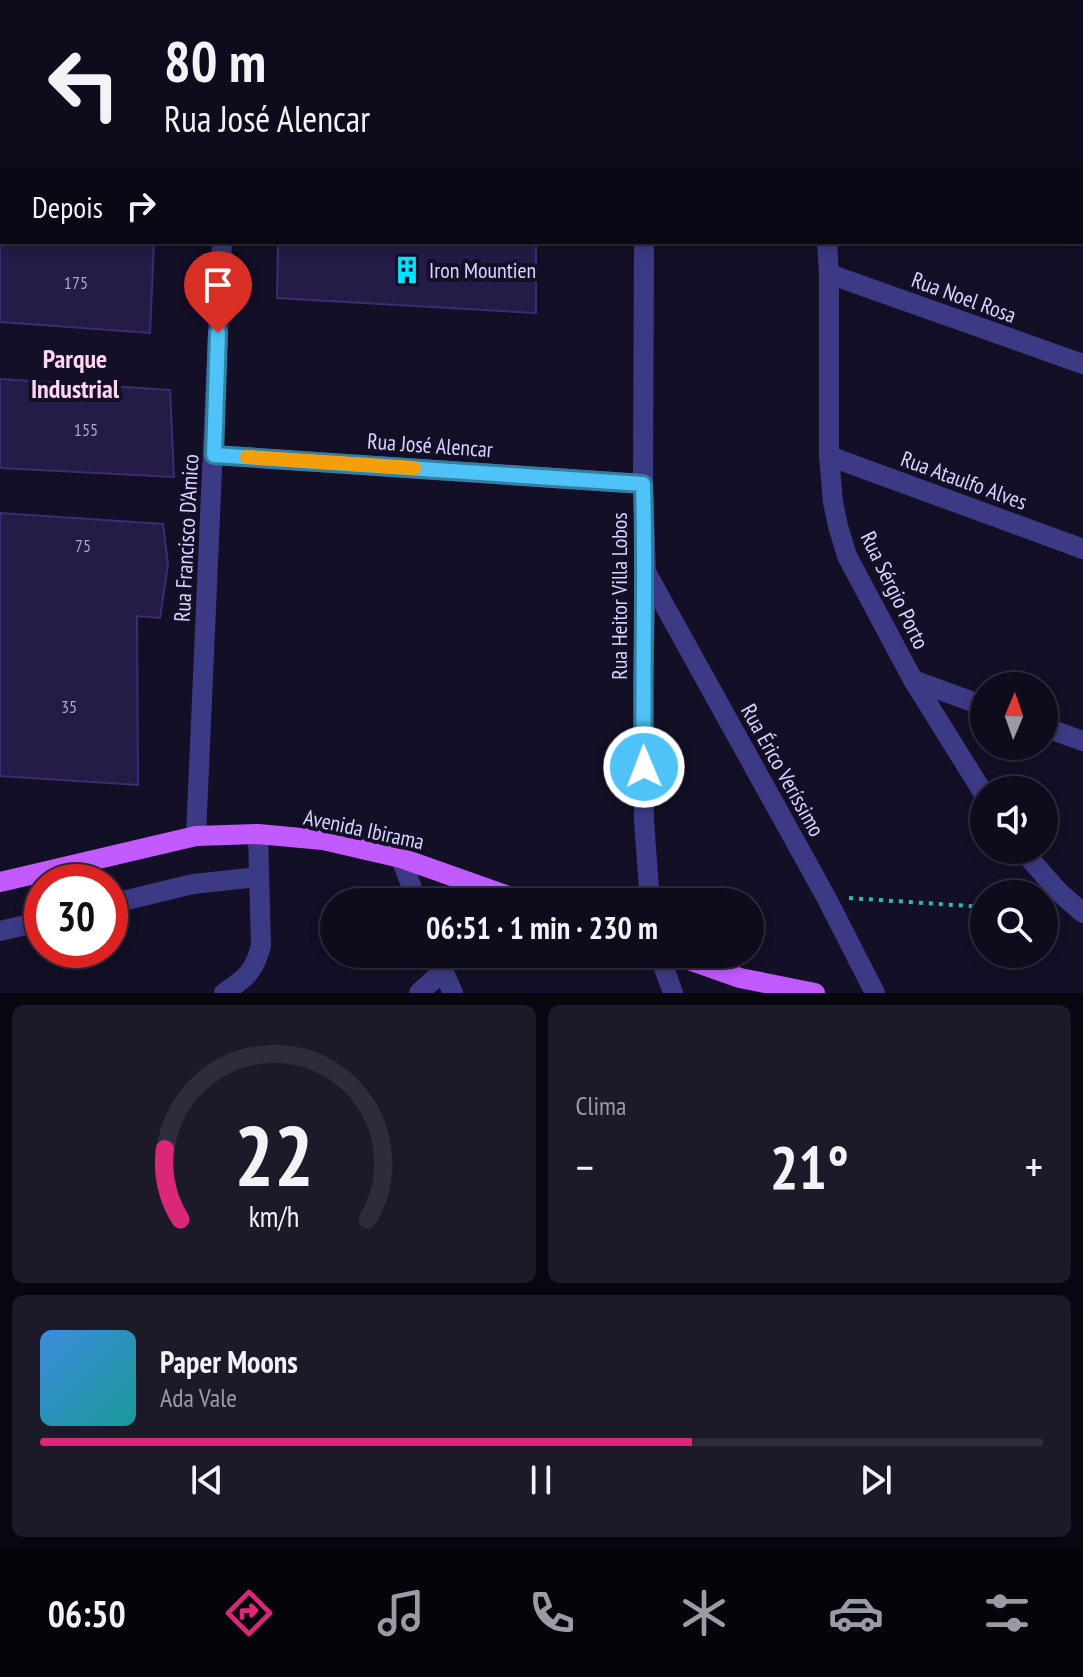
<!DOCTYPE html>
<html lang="pt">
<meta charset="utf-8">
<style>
:root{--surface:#0e0b1c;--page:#1c1929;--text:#f1f3f6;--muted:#9b9ba3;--line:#2e2b3b;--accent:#db2777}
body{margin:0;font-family:"PT Sans Narrow",sans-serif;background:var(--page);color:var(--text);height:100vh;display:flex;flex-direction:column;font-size:30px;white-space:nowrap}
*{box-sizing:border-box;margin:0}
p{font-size:26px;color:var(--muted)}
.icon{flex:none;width:44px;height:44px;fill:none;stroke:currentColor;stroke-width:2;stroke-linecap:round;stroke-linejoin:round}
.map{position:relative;height:993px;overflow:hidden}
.panel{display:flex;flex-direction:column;gap:12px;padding:12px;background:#08060f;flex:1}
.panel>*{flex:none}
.banner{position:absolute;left:0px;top:0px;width:1084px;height:244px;box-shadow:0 4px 12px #0003,0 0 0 2px var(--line);background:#0e0b1c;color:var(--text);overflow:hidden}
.needle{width:52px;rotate:2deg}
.controls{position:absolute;left:970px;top:672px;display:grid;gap:16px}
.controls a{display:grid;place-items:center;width:88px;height:88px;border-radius:50%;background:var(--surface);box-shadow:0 4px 12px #0003,0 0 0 2px var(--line);font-size:40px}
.speed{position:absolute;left:24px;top:864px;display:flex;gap:16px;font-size:40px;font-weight:700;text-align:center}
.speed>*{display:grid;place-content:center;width:104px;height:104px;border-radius:50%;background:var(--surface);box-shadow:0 4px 12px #0003,0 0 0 2px var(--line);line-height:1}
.speed .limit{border:12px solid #d22;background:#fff;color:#111}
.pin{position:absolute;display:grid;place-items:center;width:68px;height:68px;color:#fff;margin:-82px -34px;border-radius:50% 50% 50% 0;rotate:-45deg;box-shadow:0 0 8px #0007}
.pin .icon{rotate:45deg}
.me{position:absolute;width:88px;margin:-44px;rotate:359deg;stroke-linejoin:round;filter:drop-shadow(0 0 6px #0008)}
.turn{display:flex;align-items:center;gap:28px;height:168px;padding:0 32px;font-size:36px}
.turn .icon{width:104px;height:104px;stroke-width:2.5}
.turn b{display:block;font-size:56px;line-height:68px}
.then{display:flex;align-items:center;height:76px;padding:0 32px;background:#0003;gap:16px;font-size:30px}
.big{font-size:60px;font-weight:700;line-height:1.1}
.panel .tile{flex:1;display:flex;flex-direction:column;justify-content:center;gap:12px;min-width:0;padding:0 28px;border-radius:12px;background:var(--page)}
.panel .dial{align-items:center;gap:0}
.dial svg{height:208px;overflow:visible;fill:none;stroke:var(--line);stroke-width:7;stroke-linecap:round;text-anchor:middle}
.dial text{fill:var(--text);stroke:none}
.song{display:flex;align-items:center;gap:24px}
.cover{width:96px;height:96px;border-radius:12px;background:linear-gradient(135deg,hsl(210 70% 55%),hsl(180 70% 35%))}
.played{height:8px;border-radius:4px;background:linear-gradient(90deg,var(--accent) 65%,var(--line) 65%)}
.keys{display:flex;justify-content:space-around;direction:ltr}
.heat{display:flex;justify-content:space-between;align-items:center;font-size:44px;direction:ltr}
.panel .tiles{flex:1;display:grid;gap:12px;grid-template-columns:1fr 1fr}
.tile:last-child{grid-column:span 2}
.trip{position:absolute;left:320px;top:888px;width:444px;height:80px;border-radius:40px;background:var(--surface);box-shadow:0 4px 12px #0003,0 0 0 2px var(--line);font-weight:700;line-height:80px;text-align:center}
.menu{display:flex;height:128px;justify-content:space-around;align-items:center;background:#06040b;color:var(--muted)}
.menu .icon{width:56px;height:56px}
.menu .selected{color:var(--accent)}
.menu b{font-size:36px;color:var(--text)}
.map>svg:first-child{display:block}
.building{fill:#241b47;stroke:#3b2d73;stroke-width:2}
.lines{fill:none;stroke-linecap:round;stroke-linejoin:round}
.path{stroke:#2fb8b0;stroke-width:4;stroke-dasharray:4 6;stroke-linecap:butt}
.minor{stroke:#3d3a85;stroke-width:20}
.major{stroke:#c25bff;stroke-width:20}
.route-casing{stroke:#337fa1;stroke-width:20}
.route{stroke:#4fc3f7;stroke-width:14}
.slow{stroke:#f59e0b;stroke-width:14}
.labels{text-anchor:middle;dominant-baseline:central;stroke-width:8;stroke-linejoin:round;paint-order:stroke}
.number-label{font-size:18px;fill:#aca6d1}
.poi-label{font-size:22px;fill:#d9d4ff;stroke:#130f26;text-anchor:start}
.street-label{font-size:22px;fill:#d9d4ff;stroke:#130f26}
.quarter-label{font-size:26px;font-weight:bold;fill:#ffd6f0;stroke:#130f26}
</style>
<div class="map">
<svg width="1083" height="993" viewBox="0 0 1083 993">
<rect width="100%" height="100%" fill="#130f26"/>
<g class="building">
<path d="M0 242H154L150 333 0 322Z"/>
<path d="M278 242H536V313L277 298Z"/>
<path d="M0 379 170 390 174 477 0 468Z"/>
<path d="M0 513 163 524 168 565 160 618 137 616 138 785 0 776Z"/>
</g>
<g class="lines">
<path class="path" d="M849 898 984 907"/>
<g class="minor">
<path d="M235 2V0"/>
<path d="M259 2 263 0"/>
<path d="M1028 2 1031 0"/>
<path d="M1082 174 1083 175"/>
<path d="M644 242 643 484 646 571 643 687 644 821 650 902"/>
<path d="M827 242 829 274V456L833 502 838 526 847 556 913 680 984 794"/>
<path d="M829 274 1083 364"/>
<path d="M214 455 643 484"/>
<path d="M829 456 1083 549"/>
<path d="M646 572 826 897 875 993"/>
<path d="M913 680 984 706"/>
<path d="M1044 727 1083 741"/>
<path d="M196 836 222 242"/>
<path d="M1022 850 1059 892 1083 913"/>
<path d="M401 858 417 902"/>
<path d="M110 904 193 884 259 877"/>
<path d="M0 931 42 921"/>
<path d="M436 954 453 993"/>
<path d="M659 954 673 993"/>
<path d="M224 993C246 978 254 972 261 946L258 834"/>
<path d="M419 993 442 972"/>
</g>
<g class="major">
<path d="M0 882 196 836 258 834 323 840 401 858 525 902"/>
<path d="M672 954 740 978 815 993"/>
</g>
</g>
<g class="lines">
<defs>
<path id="route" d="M218 333 214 455 643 484C646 578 642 673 644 767"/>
</defs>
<use href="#route" class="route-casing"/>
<use href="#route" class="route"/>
<path class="slow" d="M247 457 414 468"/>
</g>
<defs>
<symbol id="building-bare" viewBox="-9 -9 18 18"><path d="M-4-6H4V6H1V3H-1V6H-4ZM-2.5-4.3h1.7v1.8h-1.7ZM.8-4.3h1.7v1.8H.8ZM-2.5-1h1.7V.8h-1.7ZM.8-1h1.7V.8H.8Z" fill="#00e5ff" stroke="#130f26" stroke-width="2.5" paint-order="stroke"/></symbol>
</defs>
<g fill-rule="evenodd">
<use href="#building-bare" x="387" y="250" width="40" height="40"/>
</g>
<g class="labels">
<g class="number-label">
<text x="76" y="282">175</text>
<text x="86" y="429">155</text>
<text x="83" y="545">75</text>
<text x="69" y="706">35</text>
</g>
<g class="poi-label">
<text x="429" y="270">Iron Mountien</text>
</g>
<g class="street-label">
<text transform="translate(964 297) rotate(20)">Rua Noel Rosa</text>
<text transform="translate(430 445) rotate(4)">Rua José Alencar</text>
<text transform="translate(964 480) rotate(20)">Rua Ataulfo Alves</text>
<text transform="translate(186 538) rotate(-87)">Rua Francisco D'Amico</text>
<text transform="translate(895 590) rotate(64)">Rua Sérgio Porto</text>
<text transform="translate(619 596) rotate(-90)">Rua Heitor Villa Lobos</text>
<text transform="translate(783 770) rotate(61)">Rua Érico Veríssimo</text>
<text transform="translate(364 829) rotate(12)">Avenida Ibirama</text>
</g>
<g class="quarter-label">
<text x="75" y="358">Parque<tspan x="75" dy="30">Industrial</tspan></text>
</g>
</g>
</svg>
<div class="controls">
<a><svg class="needle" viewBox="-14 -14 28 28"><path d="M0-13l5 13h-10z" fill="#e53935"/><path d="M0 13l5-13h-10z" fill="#9b9ba3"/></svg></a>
<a><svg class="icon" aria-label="sound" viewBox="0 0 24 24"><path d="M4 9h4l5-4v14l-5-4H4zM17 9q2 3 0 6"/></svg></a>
<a><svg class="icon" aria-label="search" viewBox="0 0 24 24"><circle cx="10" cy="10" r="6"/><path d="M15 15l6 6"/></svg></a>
</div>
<div class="speed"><div class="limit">30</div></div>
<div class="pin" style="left:218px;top:333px;background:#d93025"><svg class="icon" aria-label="arrive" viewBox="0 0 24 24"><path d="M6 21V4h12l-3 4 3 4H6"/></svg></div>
<svg class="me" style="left:644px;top:767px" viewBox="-20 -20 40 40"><circle r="17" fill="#4fc3f7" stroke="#fff" stroke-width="3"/><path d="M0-11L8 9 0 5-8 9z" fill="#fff"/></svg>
<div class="trip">06:51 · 1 min · 230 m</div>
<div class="banner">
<div class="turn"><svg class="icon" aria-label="left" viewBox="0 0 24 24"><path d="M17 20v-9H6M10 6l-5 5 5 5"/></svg><div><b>80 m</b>Rua José Alencar</div></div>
<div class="then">Depois<svg class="icon" aria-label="right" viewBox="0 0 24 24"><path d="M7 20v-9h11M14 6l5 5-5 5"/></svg></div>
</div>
</div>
<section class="panel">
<div class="tiles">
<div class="tile dial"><svg viewBox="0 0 100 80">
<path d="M14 69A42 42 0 1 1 86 69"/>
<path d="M14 69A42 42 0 0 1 8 42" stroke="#db2777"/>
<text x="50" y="56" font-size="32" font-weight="700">22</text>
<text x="50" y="72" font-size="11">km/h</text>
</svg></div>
<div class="tile"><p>Clima</p>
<div class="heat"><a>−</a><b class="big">21°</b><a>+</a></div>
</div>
<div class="tile">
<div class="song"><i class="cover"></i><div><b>Paper Moons</b><p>Ada Vale</p></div></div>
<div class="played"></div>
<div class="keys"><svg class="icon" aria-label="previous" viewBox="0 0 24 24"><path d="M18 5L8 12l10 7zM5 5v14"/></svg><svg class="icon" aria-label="pause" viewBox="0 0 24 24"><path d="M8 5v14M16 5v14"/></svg><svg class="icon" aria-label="next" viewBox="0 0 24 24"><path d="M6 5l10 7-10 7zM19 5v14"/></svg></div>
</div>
</div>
</section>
<nav class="menu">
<b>06:50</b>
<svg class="icon selected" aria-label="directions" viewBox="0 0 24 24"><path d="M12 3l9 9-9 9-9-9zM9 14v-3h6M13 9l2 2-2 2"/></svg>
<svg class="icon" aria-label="music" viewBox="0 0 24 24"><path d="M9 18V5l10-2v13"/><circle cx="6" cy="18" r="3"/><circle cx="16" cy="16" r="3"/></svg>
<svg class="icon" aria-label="phone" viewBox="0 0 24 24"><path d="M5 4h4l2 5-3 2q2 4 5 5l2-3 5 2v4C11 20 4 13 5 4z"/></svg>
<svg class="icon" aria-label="climate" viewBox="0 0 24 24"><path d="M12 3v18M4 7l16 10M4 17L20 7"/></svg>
<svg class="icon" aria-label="car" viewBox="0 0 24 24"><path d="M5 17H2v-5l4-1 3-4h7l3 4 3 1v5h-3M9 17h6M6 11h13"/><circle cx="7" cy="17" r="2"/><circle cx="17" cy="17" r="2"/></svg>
<svg class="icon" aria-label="filters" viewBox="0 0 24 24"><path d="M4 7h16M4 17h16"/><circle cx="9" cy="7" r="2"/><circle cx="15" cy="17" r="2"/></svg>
</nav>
